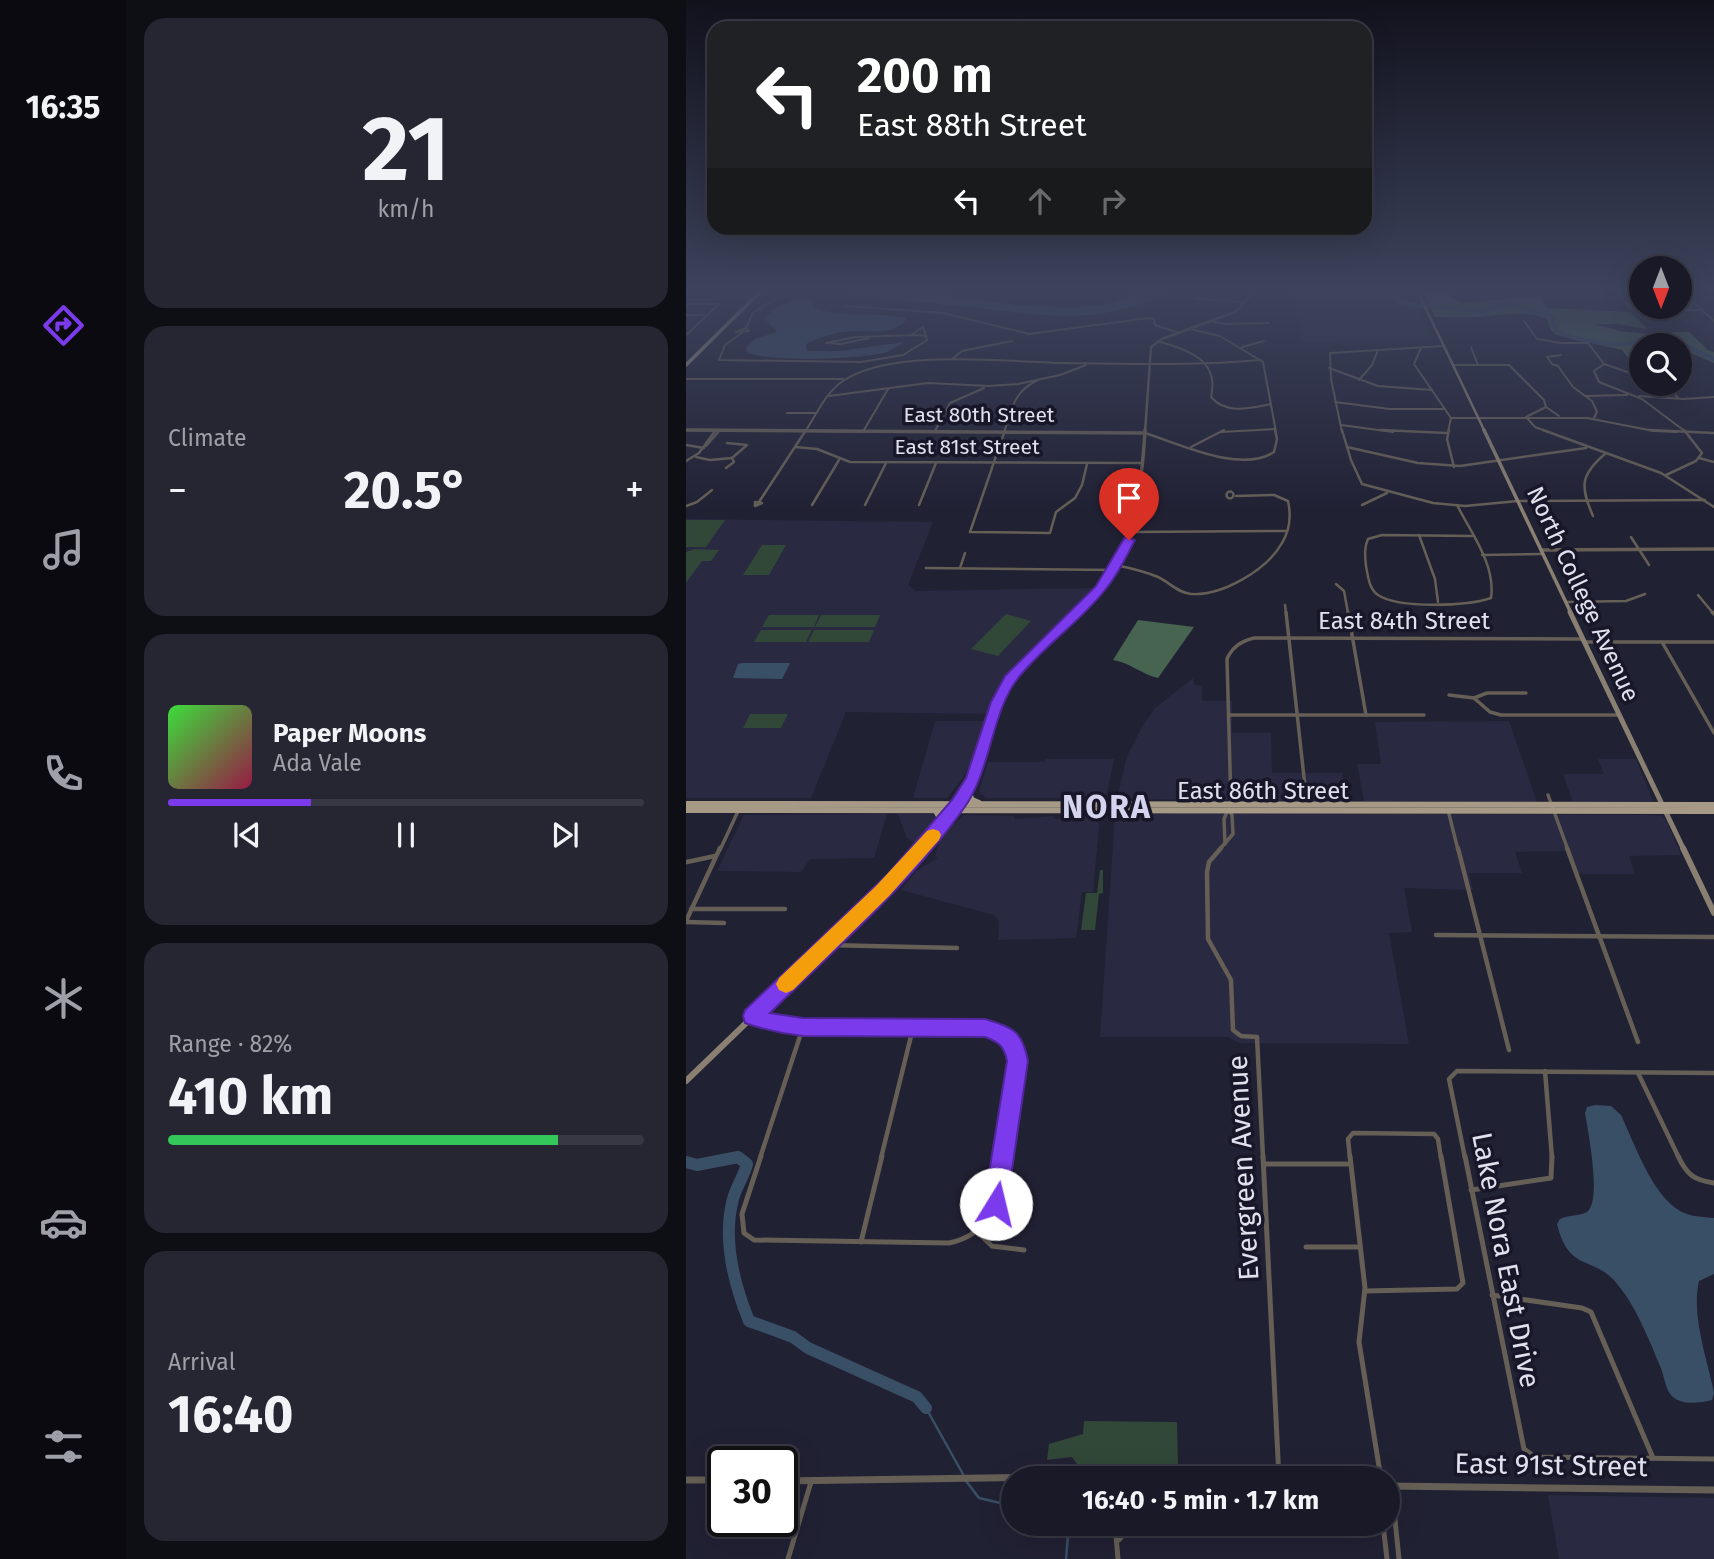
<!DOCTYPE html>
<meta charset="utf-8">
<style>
:root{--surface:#191927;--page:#262633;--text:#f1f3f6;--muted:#9fa0a7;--line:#373844;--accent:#7c3aed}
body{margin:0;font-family:"Fira Sans",sans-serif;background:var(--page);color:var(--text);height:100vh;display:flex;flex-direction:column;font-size:26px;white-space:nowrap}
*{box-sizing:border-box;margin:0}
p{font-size:23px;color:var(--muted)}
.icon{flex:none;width:38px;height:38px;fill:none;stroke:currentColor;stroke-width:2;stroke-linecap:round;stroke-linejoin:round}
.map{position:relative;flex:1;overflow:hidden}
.sheet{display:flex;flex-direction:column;gap:18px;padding:18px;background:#0e0e15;width:560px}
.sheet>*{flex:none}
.hud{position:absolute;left:21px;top:21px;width:665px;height:214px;border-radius:21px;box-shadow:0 7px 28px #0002,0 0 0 2px var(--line);background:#202124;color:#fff;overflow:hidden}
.needle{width:46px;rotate:180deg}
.fabs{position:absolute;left:943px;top:256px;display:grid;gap:14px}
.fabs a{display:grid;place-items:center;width:63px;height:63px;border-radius:50%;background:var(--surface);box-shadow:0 7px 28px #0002,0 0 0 2px var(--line);font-size:35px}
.speed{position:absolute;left:21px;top:1446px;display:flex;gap:14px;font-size:35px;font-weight:700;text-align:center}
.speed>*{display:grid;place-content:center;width:91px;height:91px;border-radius:50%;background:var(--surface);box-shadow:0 7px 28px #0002,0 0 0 2px var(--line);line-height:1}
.speed .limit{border:4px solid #111;border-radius:10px;background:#fff;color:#111}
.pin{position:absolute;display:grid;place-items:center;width:60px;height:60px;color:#fff;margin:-72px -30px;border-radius:50% 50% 50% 0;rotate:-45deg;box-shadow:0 0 7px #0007}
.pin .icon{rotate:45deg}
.me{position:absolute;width:77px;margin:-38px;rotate:9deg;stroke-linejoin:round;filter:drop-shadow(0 0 5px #0008)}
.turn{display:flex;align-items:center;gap:24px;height:147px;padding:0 35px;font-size:32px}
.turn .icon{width:91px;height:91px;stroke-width:2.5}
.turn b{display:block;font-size:49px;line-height:60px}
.lanes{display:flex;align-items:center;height:66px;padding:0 35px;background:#0003;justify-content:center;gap:35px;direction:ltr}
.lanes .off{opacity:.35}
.big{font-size:52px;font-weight:700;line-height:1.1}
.sheet .widget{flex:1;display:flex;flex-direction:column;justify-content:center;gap:10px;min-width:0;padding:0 24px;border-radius:21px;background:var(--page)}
.sheet .dial{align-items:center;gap:0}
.dial b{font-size:91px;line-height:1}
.song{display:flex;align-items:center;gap:21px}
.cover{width:84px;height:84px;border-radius:10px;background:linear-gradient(135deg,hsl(120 70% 55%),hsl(340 70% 35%))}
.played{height:7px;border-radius:4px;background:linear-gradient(90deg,var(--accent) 30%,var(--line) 30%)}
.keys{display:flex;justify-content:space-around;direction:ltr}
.heat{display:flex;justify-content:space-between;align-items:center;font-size:38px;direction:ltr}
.charge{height:10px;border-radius:5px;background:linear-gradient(90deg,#34c759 82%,var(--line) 0)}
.trip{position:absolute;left:315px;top:1466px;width:399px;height:70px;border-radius:35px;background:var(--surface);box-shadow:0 7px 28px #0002,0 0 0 2px var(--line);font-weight:700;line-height:70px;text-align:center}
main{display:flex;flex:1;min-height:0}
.menu{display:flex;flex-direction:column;width:126px;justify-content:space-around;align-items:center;background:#0a0a10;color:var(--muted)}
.menu .icon{width:49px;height:49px}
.menu .current{color:var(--accent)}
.menu b{font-size:32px;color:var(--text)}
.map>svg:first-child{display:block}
.built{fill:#2a2942}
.green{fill:#314738}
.forest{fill:#476450}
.water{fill:#394f66}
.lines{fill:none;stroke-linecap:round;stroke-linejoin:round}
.stream{stroke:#394f66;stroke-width:2.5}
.river-far2{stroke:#394f66;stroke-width:4.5}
.river-far1{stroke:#394f66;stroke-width:10}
.river{stroke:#394f66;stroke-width:12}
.minor-far4{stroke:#655f56;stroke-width:2}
.minor-far3{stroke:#655f56;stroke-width:2.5}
.minor-far2{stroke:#655f56;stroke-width:3.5}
.minor-far1{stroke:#655f56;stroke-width:4.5}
.minor{stroke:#655f56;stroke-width:5}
.tertiary-far3{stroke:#655f56;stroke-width:2.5}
.tertiary-far2{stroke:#655f56;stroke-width:3.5}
.tertiary-far1{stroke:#655f56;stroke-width:4.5}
.tertiary{stroke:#655f56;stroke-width:7}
.secondary-far3{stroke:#8a8072;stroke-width:2.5}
.secondary-far2{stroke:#8a8072;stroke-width:3.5}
.secondary-far1{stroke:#8a8072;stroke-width:5}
.secondary{stroke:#8a8072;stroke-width:6}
.primary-far1{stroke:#a69a87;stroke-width:3.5}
.primary{stroke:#a69a87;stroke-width:6}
.route{fill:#7c3aed;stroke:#51269a;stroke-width:2}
.slow{fill:#f59e0b}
.labels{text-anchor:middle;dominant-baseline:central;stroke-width:7;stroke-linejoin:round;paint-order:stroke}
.far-street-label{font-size:21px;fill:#e1e1ee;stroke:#18172a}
.street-label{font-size:24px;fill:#e1e1ee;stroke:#18172a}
.near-street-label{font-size:28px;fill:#e1e1ee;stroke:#18172a}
.district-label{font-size:32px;font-weight:bold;letter-spacing:2px;fill:#d4d4ee;stroke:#18172a}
</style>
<main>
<nav class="menu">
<b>16:35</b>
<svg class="icon current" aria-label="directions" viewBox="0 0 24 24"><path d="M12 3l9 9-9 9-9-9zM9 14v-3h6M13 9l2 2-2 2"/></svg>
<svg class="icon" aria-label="music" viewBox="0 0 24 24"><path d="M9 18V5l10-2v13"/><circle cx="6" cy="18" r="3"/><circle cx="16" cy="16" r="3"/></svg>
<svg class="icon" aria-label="phone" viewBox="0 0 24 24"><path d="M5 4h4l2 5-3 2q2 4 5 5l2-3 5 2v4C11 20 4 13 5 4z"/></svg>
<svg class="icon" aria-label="climate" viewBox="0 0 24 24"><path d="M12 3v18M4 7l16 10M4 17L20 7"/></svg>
<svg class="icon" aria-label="car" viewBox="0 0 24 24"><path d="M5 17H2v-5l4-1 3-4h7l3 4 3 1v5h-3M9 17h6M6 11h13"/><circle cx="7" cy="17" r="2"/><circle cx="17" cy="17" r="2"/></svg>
<svg class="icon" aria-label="filters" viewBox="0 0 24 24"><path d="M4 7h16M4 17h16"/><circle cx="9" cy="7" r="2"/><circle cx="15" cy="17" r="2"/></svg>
</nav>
<section class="sheet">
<div class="widget dial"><b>21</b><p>km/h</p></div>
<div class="widget"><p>Climate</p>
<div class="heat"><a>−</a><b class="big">20.5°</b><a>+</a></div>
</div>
<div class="widget">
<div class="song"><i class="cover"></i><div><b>Paper Moons</b><p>Ada Vale</p></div></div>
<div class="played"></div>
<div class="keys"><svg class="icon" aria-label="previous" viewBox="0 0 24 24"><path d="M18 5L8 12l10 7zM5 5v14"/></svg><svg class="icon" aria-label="pause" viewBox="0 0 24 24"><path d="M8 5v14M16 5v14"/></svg><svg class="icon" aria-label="next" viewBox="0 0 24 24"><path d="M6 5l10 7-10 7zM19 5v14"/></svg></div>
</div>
<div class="widget"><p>Range · 82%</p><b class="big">410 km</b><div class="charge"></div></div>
<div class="widget"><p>Arrival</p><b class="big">16:40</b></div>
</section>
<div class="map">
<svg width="1028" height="1559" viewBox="0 0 1028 1559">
<rect width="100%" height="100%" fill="#212134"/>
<g class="built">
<path d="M605 292H725L740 325 751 340 617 341Z"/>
<path d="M0 519 247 522 222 585 229 591 412 588 322 676 306 714 160 712 125 798H0Z"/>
<path d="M507 678 508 685 516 686V701H546V733H585L586 773H656L660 801 431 799 441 756 456 727 469 708Z"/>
<path d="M249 721H302L289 756 277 778 261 798H227Z"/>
<path d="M823 721 851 802 678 801 671 764H695L689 722Z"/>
<path d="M360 759H428L420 798H300L293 791 302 762H358Z"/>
<path d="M912 759H950L967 801 887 802 877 774H918Z"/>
<path d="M391 813 414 814 407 892H396L390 938 312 940 313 922 308 915 215 890 230 871 252 858 249 857 255 836 278 815 328 816V819L367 816 368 819H387Z"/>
<path d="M492 813 962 815 976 816 980 820 995 855 943 856 949 874H898L888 873 880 851 829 852 836 873H783L787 890 718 888 726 932 703 933 723 1044 553 1043 542 1037H414L429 816Z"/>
<path d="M201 814 188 858 124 859 115 872 31 871 58 815Z"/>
<path d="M212 814H246L252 816V821L234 843 228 842 221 838Z"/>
<path d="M862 1495 1028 1498V1559H873Z"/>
</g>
<g class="green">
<path d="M0 520H39L20 547H0Z"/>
<path d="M76 545H100L83 575H57Z"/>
<path d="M9 549 33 550 25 561H16L0 583V552Z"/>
<path d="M320 614 345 621 312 656 285 649Z"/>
<path d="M83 615H133L128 627H76Z"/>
<path d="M135 615H194L189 627H129Z"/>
<path d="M75 630H126L120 642H68Z"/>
<path d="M128 630H188L183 642H122Z"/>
<path d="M64 714H102L95 728H57Z"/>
<path d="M414 870H417V893L413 894 409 930H395L400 893H411Z"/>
<path d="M398 1421 491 1422 492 1470 396 1471 386 1457 361 1460 363 1444 397 1434Z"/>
</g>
<g class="forest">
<path d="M737 292 761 294 775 303 854 296 860 308 944 312 961 329 932 324H909L934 331 980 336 986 332H1003L1022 350 1028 352V363L994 348V345H956L955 362 943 359 936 350 871 335 865 330 860 318C836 310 818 315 794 317 779 318 764 317 749 317Z"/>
<path d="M452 620 508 627 472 678C455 674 445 663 427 660Z"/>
</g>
<g class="water">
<path d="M159 292 256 295 330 305 384 308 422 304 457 292H483C405 329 356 314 275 306 235 302 198 300 159 292Z"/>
<path d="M116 298 126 300 128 307C148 318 195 312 220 318V320C205 336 188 330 168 331 150 332 135 336 120 344L121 351H154L219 342C213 345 207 349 201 352 181 359 78 363 61 352L60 348 69 339 91 332 78 318 91 307Z"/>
<path d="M56 663H104L96 679 47 678 52 664Z"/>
<path d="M909 1105 925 1106 935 1115C949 1144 968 1203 1001 1214 1009 1217 1019 1217 1028 1218V1274L1013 1281C1005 1316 1021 1358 1028 1393L1026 1400C1014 1403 994 1406 985 1395 979 1389 978 1374 974 1366 964 1341 949 1305 932 1285 908 1254 883 1274 871 1224L874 1219C882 1215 894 1216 901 1212 916 1201 902 1131 899 1113L901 1107Z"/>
</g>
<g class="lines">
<g class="stream">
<path d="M240 1408 278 1476"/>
<path d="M280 1481 293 1498 327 1506"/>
<path d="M380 1559 383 1524"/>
</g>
<path class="river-far2" d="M702 292 714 302 725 305 800 311 817 303 864 315C867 319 868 326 871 330 878 339 922 344 934 344 951 344 967 337 983 340 1001 343 1012 353 1028 359"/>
<path class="river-far1" d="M46 1158H54"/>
<path class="river" d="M0 1162 11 1165 52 1157 61 1164C58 1176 50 1187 47 1199 36 1240 48 1284 63 1321L107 1337 122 1348 231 1397 240 1408"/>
<g class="minor-far4">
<path d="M930 292 944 307"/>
<path d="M997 292 1028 321"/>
<path d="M509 298 558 303"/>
<path d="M0 304H33"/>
<path d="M160 306 257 313 343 334 462 318 468 319 469 325 493 333"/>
<path d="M973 310H1016"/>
<path d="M0 315H19"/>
<path d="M525 321 539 324 583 323"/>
<path d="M838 321 851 339 875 343H902L918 364"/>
<path d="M60 328 63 331 50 332Z"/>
<path d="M60 328 67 313 92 297"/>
<path d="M504 329 534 336 577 362 590 432"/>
<path d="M56 333 39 345 33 360 175 362 217 355 241 340 240 336 231 335 169 337 140 343 155 344 183 338"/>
<path d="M0 335 33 304"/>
<path d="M225 335 237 327 240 336"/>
<path d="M471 341C501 350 534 359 525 397 540 415 565 408 585 404"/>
<path d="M556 347 578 341"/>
<path d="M785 347 792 365"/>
<path d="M735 348 728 364 765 418 762 432"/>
<path d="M875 355 861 357 866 364 872 366 887 387 906 401 911 412 908 418"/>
<path d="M266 359 276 351 326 341"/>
<path d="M918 364 908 371 913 382 956 399 1000 432"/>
<path d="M918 364 956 377"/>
<path d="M767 365H823L858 400 860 407 840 417 849 427 862 432"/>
<path d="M643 368 692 386 746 390"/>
<path d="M0 379H157"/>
<path d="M673 380 686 365 692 350"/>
<path d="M972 383 984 389 992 398"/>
<path d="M143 396 242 383 303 386 332 384 374 375 400 365"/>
<path d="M900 396 941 395"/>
<path d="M953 396 997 399 1028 397"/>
<path d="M649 402 704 409H759"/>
<path d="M860 407 873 416"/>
<path d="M101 413H131"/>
<path d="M765 418H901L968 431 991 432"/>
<path d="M655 425 707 432"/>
<path d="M178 430 202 389"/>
<path d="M249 431 264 403 298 388"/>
<path d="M119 432C130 415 140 392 157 381 206 348 319 362 378 363 443 364 509 366 575 360"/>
<path d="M318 432C327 407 327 392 352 380"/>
<path d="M535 432 589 429"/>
<path d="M656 432 645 379 644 353 758 346"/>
</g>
<g class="minor-far3">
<path d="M319 430 284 532 364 533 370 512 389 498 396 485 401 464"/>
<path d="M656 430 665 460 676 484 747 503 779 506 832 501 1019 500"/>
<path d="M694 430 761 433"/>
<path d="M763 430 761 439 768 467"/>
<path d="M857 430 975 473 1028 507"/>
<path d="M963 430 1028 433"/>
<path d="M459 433C494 444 555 474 588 452L591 439 589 430"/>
<path d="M0 445 18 448"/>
<path d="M20 446 33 431"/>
<path d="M109 447 131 449 164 462 456 463"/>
<path d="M505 447 538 430"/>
<path d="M661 447 732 463 774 466 900 448"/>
<path d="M10 457 24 460 46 458"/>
<path d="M1013 458 1028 462"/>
<path d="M0 461 13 453 29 431"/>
<path d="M40 468 48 462 46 458 61 445 41 443"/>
<path d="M980 475 1010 461 1016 453 998 430"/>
<circle cx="544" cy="495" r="3.5"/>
<path d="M69 502 76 503 69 506Z"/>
<path d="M73 502 120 430"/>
<path d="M126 505 153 460"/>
<path d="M179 505 200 463"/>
<path d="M233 505 250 463"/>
<path d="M676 505 701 493"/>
<path d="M771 505C785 533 810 565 805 598 782 606 713 609 692 595 683 589 682 576 680 566 679 556 678 547 682 539L696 535 786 536"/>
<path d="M0 506 11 502 26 490"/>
<path d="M907 516C894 486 894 475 920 453"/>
<path d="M445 532 601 531"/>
<path d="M733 535 749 579 752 602"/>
<path d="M945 537 963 565"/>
<path d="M796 555 857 554"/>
<path d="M430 565C444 568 458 571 472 577 483 582 492 593 505 594 536 596 581 570 596 543 604 530 605 515 602 501L588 495 550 496"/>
<path d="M240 568 427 570"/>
<path d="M274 568 279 553"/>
<path d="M650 584 658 591 662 613"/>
<path d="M1012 595 1027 613"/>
<path d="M880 602 940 601 959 594"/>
<path d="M599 605 600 613"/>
</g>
<g class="minor-far2">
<path d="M600 612 621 805"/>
<path d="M662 612 680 715"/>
<path d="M1026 612 1028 614"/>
<path d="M899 642H1028"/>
<path d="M976 642 1028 733"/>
<path d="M763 695 788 698 804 712 815 715H933"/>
<path d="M788 698 801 693H840"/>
<path d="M543 715H738"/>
<path d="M862 795 882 850"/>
<path d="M545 805 541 659C546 647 555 641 568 638L896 639"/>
<path d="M762 810 772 850"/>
<path d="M539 844 538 819 541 812"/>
<path d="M34 850 53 809"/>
<path d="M533 850 547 834 546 815 543 810"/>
</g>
<g class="minor-far1">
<path d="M535 848 523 862 521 872 522 939 545 980 547 1030 555 1036 571 1037 577 1158"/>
<path d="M772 848 823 1050"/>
<path d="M881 848 952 1042"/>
<path d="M1 862 29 856"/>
<path d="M5 909H99"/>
<path d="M0 921 34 848"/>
<path d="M0 922 38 923"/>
<path d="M750 935 1028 937"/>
<path d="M140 945 271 948"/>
<path d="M68 1017 117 1027"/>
<path d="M117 1027 304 1029C321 1034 330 1043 332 1061L317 1158"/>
<path d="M859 1071 866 1158"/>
<path d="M952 1073 993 1158"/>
<path d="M74 1158 117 1027"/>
<path d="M195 1158 227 1028"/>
<path d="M664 1158 662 1139 667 1133 748 1134 752 1139 755 1158"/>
<path d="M779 1158 763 1079 771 1071 1028 1073"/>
</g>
<g class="minor">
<path d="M75 1156 56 1214 58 1233 68 1240 263 1243C310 1233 311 1196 317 1156"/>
<path d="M577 1156 593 1479"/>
<path d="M664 1156 679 1288 673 1342 695 1479"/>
<path d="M779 1156 838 1449 849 1457 1028 1459"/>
<path d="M992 1156C1001 1175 1008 1180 1028 1183"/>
<path d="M579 1164H664"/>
<path d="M785 1190 865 1178 866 1156"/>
<path d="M291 1232 306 1246 338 1250"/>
<path d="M175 1242 196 1156"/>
<path d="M620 1247H674"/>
<path d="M679 1291 771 1289 777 1283 755 1156"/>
<path d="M806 1295 896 1308 905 1312 967 1458"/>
<path d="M702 1494 707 1500 713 1559"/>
<path d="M429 1524 432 1559"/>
<path d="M697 1524 701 1559"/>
<path d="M433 1540 438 1534 439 1524"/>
<path d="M102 1559 125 1482"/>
</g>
<g class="tertiary-far3">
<path d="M0 430 269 432"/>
<path d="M459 432 465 347 476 339 549 312 568 292"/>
</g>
<g class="tertiary-far2">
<path d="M1 430 459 433"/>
<path d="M855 550 1028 549"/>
<path d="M391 613C446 561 455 503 459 430"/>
</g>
<path class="tertiary-far1" d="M272 803 288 778 312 702 326 676 393 612"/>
<g class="tertiary">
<path d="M0 1480H37"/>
<path d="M96 1481 369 1477 419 1479"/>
<path d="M702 1486 1028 1490"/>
</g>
<path class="secondary-far3" d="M732 292 799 432"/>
<path class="secondary-far2" d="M798 430 885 613"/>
<g class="secondary-far1">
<path d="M884 612 998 850"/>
<path d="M233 850 268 809"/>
</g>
<g class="secondary">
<path d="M997 848 1028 913"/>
<path d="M0 1081 197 891 234 848"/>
</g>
<path class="primary-far1" d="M0 365 74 292"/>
<g class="primary">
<path d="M281 790 286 800 293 803"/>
<path d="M0 804 1028 805"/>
<path d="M0 810 1028 811"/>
<path d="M250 811 257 823"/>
</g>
</g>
<linearGradient id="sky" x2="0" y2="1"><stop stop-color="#12121d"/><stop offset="0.57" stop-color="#3d435c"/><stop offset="1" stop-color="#3d435c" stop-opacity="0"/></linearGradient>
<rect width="1028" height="510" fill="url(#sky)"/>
<path class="route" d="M439 537 449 540C440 557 432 575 419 590 394 622 359 645 333 677 305 711 306 769 278 808 224 885 150 948 84 1013L117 1018 299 1019C327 1028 336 1030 342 1061L321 1204 318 1212 310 1215 302 1212 298 1204 321 1061C318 1046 313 1042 299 1037L117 1036C97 1034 79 1030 59 1023L57 1016 59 1010 202 874 266 800 280 778 305 702 319 676 410 586Z"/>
<path class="slow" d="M247 829 253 831 255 835 253 840 203 896 107 990 100 993 93 990 90 984 93 978 190 886 241 831Z"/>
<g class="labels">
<g class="far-street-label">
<text x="293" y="415">East 80th Street</text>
<text x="281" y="447">East 81st Street</text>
</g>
<g class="street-label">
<text transform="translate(897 594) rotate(65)">North College Avenue</text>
<text x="718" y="621">East 84th Street</text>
<text x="577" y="791">East 86th Street</text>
</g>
<g class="near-street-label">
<text transform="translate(557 1168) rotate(-93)">Evergreen Avenue</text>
<text transform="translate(820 1260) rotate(79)">Lake Nora East Drive</text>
<text transform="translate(865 1465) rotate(1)">East 91st Street</text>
</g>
<g class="district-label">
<text x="421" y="807">NORA</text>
</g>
</g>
</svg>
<div class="fabs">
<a><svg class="needle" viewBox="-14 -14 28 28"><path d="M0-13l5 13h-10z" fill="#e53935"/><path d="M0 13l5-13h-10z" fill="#9fa0a7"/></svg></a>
<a><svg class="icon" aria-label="search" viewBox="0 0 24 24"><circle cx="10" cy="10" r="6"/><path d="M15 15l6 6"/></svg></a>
</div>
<div class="speed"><div class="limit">30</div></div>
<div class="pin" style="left:443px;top:540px;background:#d93025"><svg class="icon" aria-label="arrive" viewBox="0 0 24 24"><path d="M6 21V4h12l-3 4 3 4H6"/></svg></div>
<svg class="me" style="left:310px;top:1204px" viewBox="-20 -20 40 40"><circle r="19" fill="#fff"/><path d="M0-13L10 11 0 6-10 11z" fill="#7c3aed"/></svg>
<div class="trip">16:40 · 5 min · 1.7 km</div>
<div class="hud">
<div class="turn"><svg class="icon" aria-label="left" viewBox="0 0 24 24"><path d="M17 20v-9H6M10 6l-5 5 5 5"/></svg><div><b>200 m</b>East 88th Street</div></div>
<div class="lanes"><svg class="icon" aria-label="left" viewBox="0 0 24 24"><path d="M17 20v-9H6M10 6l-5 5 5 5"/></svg><svg class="icon off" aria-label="ahead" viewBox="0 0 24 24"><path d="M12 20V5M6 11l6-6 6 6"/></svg><svg class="icon off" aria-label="right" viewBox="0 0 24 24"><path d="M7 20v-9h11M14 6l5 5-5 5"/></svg></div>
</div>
</div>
</main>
